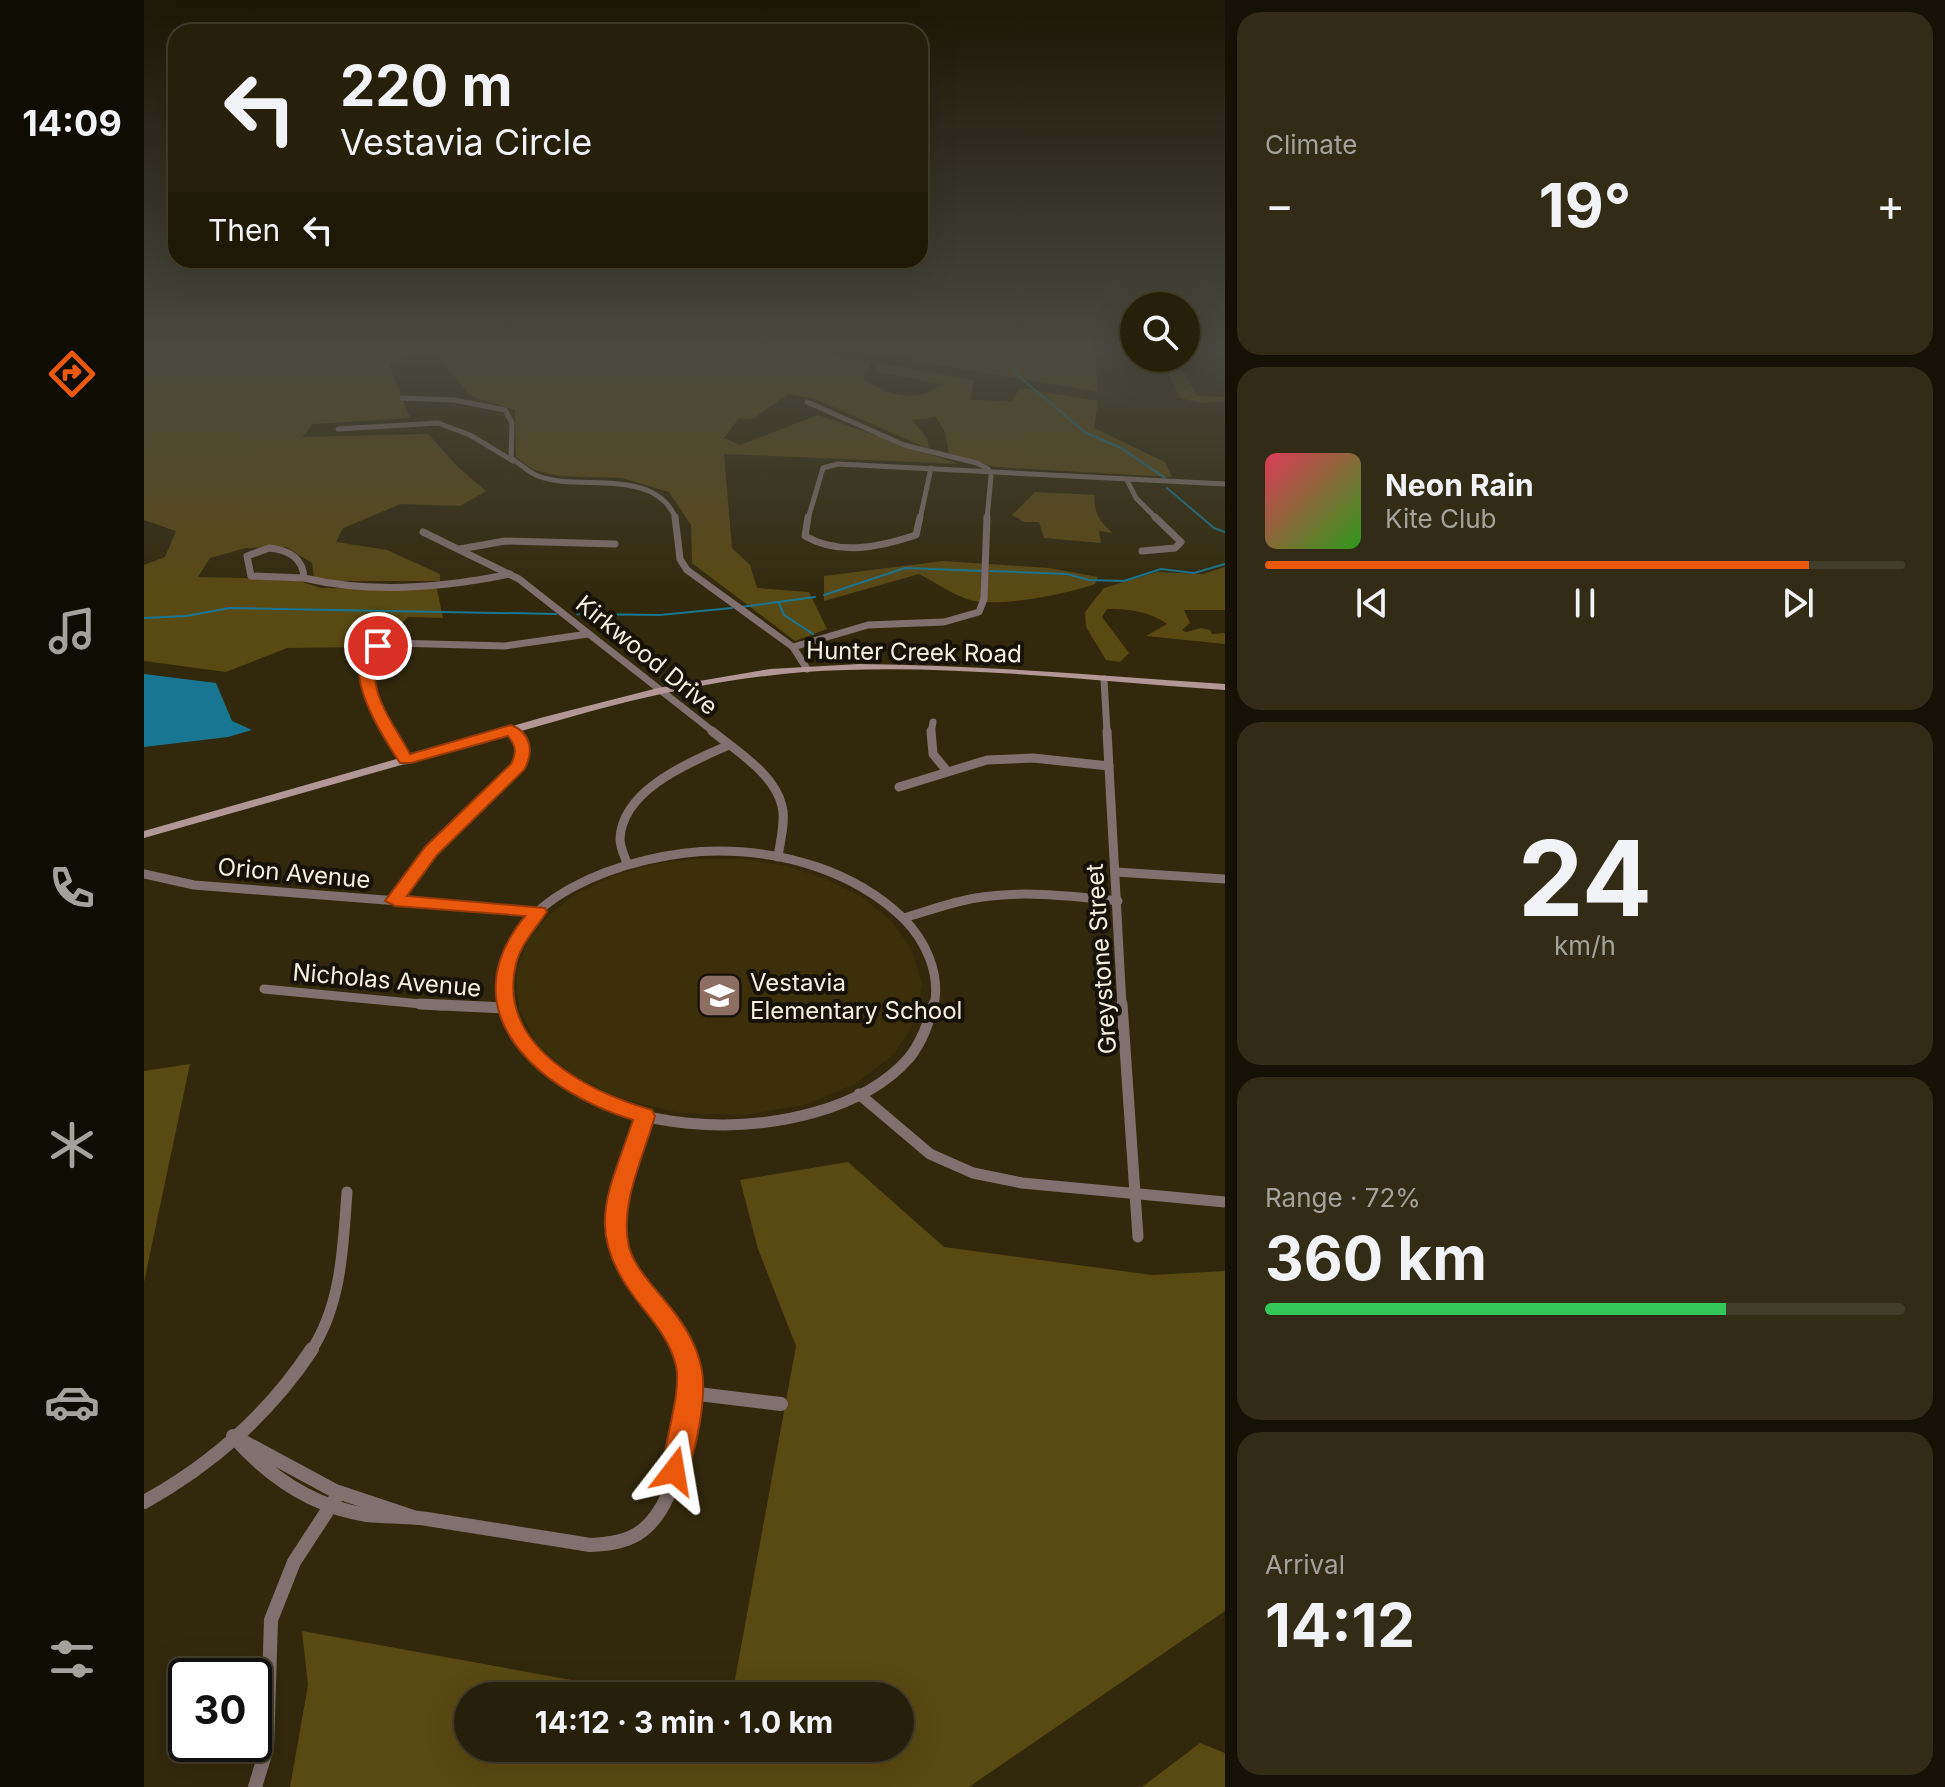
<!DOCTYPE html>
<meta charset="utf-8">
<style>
:root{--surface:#261f09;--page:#322c17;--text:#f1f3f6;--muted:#a4a29c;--line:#423d2a;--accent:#ea580c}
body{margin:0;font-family:Inter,sans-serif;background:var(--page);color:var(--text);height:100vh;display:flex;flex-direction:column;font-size:30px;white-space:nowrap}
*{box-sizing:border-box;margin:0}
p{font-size:26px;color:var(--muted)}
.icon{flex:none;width:44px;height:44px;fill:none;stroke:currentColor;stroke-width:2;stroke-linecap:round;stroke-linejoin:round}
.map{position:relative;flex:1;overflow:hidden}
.side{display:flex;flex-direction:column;gap:12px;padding:12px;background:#151105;width:720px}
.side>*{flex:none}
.hud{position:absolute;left:24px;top:24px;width:760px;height:244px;border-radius:24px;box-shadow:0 8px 32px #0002,0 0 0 2px var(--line);background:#261f09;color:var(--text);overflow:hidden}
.fabs{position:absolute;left:976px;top:292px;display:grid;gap:16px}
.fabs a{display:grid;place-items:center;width:80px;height:80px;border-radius:50%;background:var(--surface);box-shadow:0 8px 32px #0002,0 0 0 2px var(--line);font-size:40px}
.speed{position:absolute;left:24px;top:1658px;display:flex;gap:16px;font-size:40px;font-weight:700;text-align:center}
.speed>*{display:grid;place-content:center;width:104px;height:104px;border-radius:50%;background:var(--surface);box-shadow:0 8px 32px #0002,0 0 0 2px var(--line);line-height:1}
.speed .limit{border:4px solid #111;border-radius:12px;background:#fff;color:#111}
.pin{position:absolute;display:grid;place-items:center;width:68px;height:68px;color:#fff;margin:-34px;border:4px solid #fff;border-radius:50%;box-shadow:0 2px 8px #0007}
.me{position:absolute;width:88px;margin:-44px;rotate:14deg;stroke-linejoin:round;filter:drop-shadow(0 0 6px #0008)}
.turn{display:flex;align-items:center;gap:28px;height:168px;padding:0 40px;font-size:36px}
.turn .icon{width:104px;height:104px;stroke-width:2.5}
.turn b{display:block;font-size:56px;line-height:68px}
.then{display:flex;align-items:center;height:76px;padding:0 40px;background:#0003;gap:16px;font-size:30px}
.big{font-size:60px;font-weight:700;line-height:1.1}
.side .card{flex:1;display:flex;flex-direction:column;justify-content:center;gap:12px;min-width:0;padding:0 28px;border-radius:24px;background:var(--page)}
.side .dial{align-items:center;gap:0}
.dial b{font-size:104px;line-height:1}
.song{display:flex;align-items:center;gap:24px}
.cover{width:96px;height:96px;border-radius:12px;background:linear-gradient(135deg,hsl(350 70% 55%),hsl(110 70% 35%))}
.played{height:8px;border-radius:4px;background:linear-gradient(90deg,var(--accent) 85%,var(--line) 85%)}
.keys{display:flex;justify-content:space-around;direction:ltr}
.heat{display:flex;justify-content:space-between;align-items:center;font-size:44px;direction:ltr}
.charge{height:12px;border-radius:6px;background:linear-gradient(90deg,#34c759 72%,var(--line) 0)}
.trip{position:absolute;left:310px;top:1682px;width:460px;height:80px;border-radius:40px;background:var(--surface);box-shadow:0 8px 32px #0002,0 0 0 2px var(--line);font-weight:700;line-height:80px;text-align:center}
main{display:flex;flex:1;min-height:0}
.menu{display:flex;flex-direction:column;width:144px;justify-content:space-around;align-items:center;background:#0f0c04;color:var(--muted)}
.menu .icon{width:56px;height:56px}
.menu .on{color:var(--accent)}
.menu b{font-size:36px;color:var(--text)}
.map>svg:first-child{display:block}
.built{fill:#3c300a}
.green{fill:#594913}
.water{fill:#197693}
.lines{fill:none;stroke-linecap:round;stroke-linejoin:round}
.stream{stroke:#197693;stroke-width:2}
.minor-far4{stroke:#80706f;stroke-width:5}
.minor-far3{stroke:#80706f;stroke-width:7}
.minor-far2{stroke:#80706f;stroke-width:9}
.minor-far1{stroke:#80706f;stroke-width:11}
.minor{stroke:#80706f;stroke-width:14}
.secondary{fill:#b19796;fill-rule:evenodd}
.route{fill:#ea580c;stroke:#983908;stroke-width:2}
.labels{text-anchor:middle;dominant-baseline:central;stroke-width:8;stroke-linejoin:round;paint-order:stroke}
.street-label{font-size:24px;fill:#f6f0df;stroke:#161207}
.poi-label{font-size:24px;fill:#f6f0df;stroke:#161207;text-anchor:start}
</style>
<main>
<nav class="menu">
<b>14:09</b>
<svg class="icon on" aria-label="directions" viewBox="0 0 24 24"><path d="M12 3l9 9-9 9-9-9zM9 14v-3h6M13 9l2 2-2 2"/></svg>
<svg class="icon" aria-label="music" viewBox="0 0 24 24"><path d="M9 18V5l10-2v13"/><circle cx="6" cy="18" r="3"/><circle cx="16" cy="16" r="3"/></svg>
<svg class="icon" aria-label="phone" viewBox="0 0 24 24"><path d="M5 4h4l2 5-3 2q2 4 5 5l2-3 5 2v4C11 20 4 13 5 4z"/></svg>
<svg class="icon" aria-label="climate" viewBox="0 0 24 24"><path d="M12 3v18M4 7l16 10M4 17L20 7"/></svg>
<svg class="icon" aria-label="car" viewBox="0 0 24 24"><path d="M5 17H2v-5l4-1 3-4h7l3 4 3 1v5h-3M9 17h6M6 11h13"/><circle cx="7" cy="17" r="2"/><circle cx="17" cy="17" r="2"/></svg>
<svg class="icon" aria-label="filters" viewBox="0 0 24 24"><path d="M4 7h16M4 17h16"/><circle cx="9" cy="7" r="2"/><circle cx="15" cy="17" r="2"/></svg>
</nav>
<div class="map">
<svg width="1081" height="1787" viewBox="0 0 1081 1787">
<rect width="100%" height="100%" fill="#32290c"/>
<path class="built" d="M554 859H598L642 866 682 879 718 897 747 921 767 948 778 983 772 1020 750 1054 711 1084 660 1105 599 1115 536 1113 478 1099 429 1075 393 1044 375 1008 372 972 383 942 404 916 433 893 469 876 510 864Z"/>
<g class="green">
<path d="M0 348H285L245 364 266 418 169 424 158 437 284 434 315 468 342 491 316 506 257 504 199 528 192 542 243 550 296 574V581H183L170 577 168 563 142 547 102 548 66 558 54 577 149 579 177 588 293 589 299 618 264 617 244 637 220 647 143 648 82 672 0 661V565L21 557 32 531 0 520Z"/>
<path d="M286 348H651L727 362 719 379C744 395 772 405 798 384L733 372 734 363 830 380 826 400 868 401 876 388 954 401 950 428 1021 462 1028 477 851 467 805 453 801 432 792 417 768 420 783 438 785 449 671 399 644 394 609 419 595 418 580 438 596 445 674 415 814 464 580 454 588 548 606 565 613 588 665 592 683 629 651 641 548 563 547 525 525 492 478 478 415 476 390 470 372 457 371 410 327 396Z"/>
<path d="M703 348H951L954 392 773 361C752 348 727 353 703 348Z"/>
<path d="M1010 358H1027L1032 370 1040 372 1053 396 1080 397 1081 401 1057 403 1036 398 1023 371Z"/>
<path d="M891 492 951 495C949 512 956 522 969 533L955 531 957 543 900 538 895 522H880L868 515Z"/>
<path d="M799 561 905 568 954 577 951 584C924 594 852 608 826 600 809 595 791 582 775 574L680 601V576Z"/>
<path d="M1081 567V610H1040L1046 623 1038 630 1042 632 1057 628 1066 630 1068 634 1081 633V644L1002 636 1023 624C1005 611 985 609 963 609L958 617 985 653 976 662 962 660 942 627 941 612 960 588 1013 572 1059 574Z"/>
<path d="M46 1064 0 1282V1071Z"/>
<path d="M704 1162 800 1247 1008 1275 1081 1271V1611L825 1787H146L164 1685 158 1631 515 1696H324V1748H756V1696H588L652 1346 614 1249 596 1180Z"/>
<path d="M1056 1743 1081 1753V1787H998Z"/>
</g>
<path class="water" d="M0 674 72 683 88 721 108 730 84 737 0 747Z"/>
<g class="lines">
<g class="stream">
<path d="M849 348 878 379 942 433 977 448 1021 478"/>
<path d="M1023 488 1070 528 1081 532"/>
<path d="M846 571 923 574 945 580 980 581 1017 569 1050 573 1081 564"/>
<path d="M680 595 761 568 840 571"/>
<path d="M635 603 640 615 669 634"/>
<path d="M597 607 671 597"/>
<path d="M433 614 516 615 588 608"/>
<path d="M0 618 42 616 86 608 412 614"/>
</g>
<g class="minor-far4">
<path d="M258 398 310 400 361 410 368 423 367 458C375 463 384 472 394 476 435 492 511 466 532 519"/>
<path d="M663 402 760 445 833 463 844 469"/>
<path d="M194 429 294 423 326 435 369 461"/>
<path d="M983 480 992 498 1013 519"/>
<path d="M664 519 679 468 694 464 1081 484"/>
<path d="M776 519 787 468"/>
<path d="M843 519 847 476"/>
</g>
<g class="minor-far3">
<path d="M531 517 536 559 543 570 649 647 663 669"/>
<path d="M664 517 661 536C695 556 736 547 772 535L776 517"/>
<path d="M279 532 375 579 571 733"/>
<path d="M125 548C144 550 159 557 160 578L107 576 103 556Z"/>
<path d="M316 549 361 541 471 544"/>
<path d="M998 551 1031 548 1037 542 1011 517"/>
<path d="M160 578C228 594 299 588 366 574"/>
<path d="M649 647 724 625 800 622 835 612 840 599 843 517"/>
<path d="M960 679 963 733"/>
<path d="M367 730 369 733"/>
<path d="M245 733C229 705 212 676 234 646L249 643 361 646 444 634"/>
<path d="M787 733 789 722"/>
</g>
<g class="minor-far2">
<path d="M244 731 261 760"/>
<path d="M568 731C592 751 630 773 638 806 642 820 636 842 634 857"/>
<path d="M787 731 789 754 803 771"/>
<path d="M963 731 978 1006"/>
<path d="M755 787 843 760 889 758 965 766"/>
<path d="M483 863C480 855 476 847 476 839 478 789 547 762 585 745"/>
<path d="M972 872 1081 879"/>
<path d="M0 874 50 885 394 912"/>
<path d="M251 901 287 851 374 766 380 749 368 731"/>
<path d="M760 918C784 911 807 902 832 898 879 890 927 896 974 901"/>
<path d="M120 989 298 1006"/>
<path d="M363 1006C336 897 493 851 574 851 640 851 710 871 759 918 781 940 797 973 790 1006"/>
</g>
<g class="minor-far1">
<path d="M276 1004 362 1008"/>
<path d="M363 1004C399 1149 677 1159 765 1058 778 1042 784 1023 790 1004"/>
<path d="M978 1004 994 1237"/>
<path d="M715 1094 786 1154 829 1173 878 1183 1081 1202"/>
<path d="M501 1116C483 1167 452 1232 490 1280 509 1304 528 1322 540 1351"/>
<path d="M167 1351C198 1304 199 1246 203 1192"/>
</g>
<g class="minor">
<path d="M546 1393 637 1404"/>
<path d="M89 1436C124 1476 169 1507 223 1515 243 1517 263 1516 283 1519 338 1528 392 1536 446 1545 465 1544 484 1542 499 1530 538 1500 556 1393 539 1349"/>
<path d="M91 1437 191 1491 269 1517"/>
<path d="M0 1502C67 1465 126 1413 168 1349"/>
<path d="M111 1787 123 1748 127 1620 150 1562 195 1493"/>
</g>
<path class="secondary" d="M715 664C838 665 959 676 1081 684V690C941 681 800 662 660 672 586 678 515 693 444 712L0 838V831L400 717 514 688 626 669Z"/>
</g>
<linearGradient id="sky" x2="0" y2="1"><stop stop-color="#1c1707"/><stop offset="0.58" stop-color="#494940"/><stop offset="1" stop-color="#494940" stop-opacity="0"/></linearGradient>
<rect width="1081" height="599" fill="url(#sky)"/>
<path class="route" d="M234 642 241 646C214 682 248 720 266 754L367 725C388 733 390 753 380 770L293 855 263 896 401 908 403 912C391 929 377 944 372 964 352 1046 445 1092 508 1110L511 1116C500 1155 475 1205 485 1247 491 1269 512 1289 526 1307 540 1324 552 1344 557 1366 564 1395 552 1453 540 1480L530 1483 521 1480C512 1461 539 1398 532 1366 526 1339 507 1319 491 1298 439 1229 465 1193 489 1120 397 1092 302 1013 381 916L251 906 241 901 281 847 367 764C373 752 372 746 364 736L267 763H256C240 739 187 659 234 642Z"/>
<defs>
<symbol id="school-square" viewBox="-11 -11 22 22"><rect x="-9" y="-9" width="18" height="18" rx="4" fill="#8d6e63" stroke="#161207"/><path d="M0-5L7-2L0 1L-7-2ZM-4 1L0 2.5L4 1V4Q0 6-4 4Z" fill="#fff"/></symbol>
</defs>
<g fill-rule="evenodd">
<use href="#school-square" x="550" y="970" width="51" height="51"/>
</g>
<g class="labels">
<g class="street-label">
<text transform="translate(770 652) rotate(1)">Hunter Creek Road</text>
<text transform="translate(503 655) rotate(39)">Kirkwood Drive</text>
<text transform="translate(150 873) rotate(5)">Orion Avenue</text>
<text transform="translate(957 959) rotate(-94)">Greystone Street</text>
<text transform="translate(243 980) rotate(5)">Nicholas Avenue</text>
</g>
<g class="poi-label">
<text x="606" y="982">Vestavia<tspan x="606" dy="28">Elementary School</tspan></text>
</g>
</g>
</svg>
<div class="fabs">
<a><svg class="icon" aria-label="search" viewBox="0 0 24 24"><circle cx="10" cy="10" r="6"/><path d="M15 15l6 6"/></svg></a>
</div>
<div class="speed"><div class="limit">30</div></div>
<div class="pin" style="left:234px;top:646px;background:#d93025"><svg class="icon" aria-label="arrive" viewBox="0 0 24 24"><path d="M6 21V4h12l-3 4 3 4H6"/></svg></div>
<svg class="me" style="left:530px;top:1471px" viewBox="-20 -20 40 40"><path d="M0-17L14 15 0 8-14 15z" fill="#ea580c" stroke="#fff" stroke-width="4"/></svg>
<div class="trip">14:12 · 3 min · 1.0 km</div>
<div class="hud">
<div class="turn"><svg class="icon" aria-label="left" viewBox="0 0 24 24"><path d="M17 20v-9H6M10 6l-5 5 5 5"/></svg><div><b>220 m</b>Vestavia Circle</div></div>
<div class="then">Then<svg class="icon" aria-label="left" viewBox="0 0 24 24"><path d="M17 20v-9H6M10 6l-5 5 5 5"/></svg></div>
</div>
</div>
<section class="side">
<div class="card"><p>Climate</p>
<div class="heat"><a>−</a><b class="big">19°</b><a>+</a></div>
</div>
<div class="card">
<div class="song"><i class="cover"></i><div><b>Neon Rain</b><p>Kite Club</p></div></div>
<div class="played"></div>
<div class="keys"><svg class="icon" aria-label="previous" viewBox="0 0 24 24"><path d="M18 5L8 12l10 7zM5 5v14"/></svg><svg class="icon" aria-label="pause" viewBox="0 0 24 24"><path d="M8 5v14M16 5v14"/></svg><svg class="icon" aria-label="next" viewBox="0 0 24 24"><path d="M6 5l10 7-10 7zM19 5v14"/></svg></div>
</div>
<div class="card dial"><b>24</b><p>km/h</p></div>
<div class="card"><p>Range · 72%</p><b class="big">360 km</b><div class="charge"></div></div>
<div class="card"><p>Arrival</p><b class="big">14:12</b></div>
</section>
</main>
